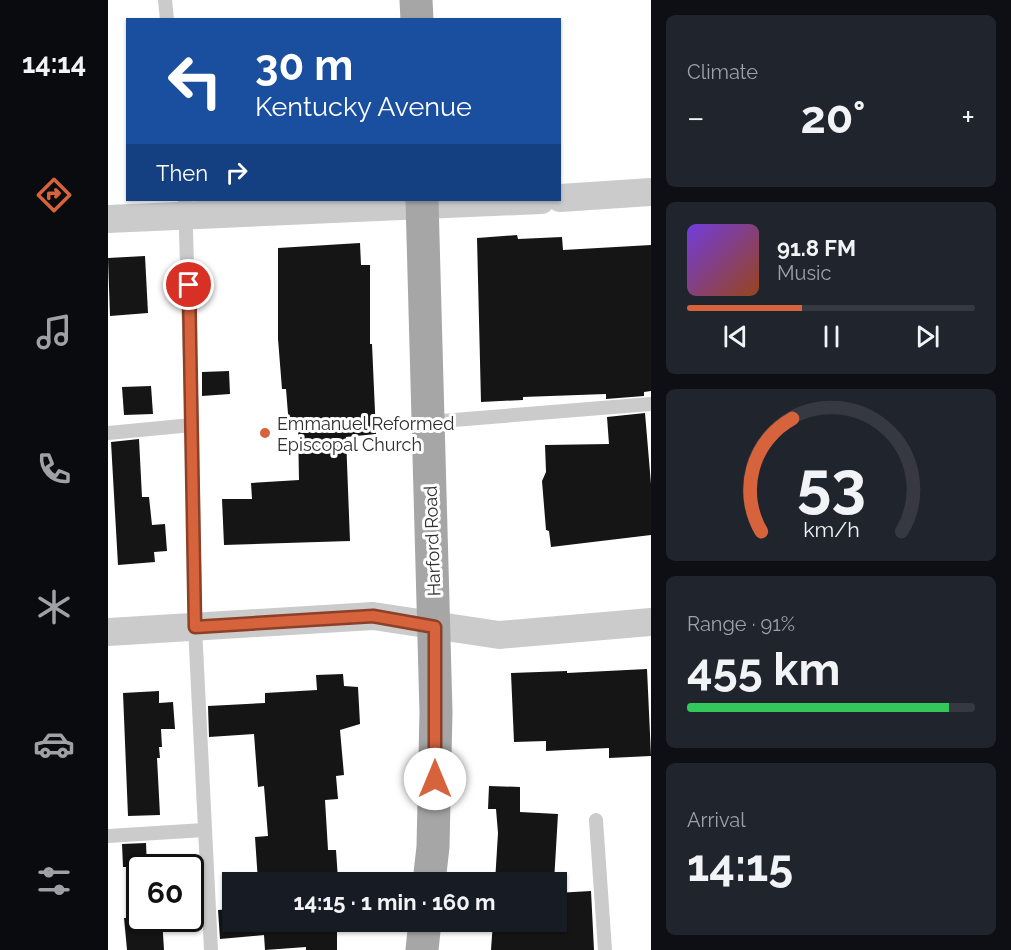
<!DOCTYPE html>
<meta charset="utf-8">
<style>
:root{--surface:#171b24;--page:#20242c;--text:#f1f3f6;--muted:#9ea1a6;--line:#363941;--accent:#d7633d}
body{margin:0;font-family:Raleway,sans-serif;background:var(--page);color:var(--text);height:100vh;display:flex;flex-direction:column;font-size:22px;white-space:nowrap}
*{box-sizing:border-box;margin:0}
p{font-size:20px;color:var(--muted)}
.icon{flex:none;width:33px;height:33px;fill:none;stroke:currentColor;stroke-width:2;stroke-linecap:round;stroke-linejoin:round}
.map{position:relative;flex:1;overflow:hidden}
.sheet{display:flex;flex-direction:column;gap:15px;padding:15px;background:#0d0f14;width:360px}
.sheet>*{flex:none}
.banner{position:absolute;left:18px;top:18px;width:435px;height:183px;border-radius:0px;box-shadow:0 2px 4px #0004;background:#1a4fa0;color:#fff;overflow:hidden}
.speed{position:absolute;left:18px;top:854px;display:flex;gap:12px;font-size:30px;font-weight:700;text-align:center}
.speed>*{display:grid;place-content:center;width:78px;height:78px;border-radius:50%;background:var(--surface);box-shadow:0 2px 4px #0004;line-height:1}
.speed .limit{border:3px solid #111;border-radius:9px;background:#fff;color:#111}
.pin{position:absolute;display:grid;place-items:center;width:51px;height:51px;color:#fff;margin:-26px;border:3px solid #fff;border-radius:50%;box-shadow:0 2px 6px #0007}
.me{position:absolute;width:66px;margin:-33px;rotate:0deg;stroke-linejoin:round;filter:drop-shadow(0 0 4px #0008)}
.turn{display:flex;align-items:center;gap:21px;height:126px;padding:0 30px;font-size:27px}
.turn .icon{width:78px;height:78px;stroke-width:2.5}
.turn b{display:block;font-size:42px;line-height:51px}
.then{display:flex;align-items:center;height:57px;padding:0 30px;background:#0003;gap:12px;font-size:22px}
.big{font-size:45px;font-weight:700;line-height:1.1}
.sheet .tile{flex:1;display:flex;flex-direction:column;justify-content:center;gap:9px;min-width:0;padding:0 21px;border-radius:9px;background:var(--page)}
.sheet .dial{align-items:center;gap:0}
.dial svg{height:156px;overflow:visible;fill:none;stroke:var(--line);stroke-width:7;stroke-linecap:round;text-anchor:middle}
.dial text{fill:var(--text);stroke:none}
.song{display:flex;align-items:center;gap:18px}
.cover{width:72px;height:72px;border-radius:9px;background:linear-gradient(135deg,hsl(260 70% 55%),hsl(20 70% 35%))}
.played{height:6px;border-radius:3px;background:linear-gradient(90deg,var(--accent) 40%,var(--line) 40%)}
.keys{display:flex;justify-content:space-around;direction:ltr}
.heat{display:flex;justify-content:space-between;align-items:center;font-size:33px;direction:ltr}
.charge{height:9px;border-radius:4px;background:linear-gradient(90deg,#34c759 91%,var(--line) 0)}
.trip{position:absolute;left:114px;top:872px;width:345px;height:60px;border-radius:0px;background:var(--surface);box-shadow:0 2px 4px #0004;font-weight:700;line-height:60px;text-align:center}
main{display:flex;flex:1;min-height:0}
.menu{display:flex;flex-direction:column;width:108px;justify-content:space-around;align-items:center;background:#090b0e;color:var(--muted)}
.menu .icon{width:42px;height:42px}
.menu .on{color:var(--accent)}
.menu b{font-size:27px;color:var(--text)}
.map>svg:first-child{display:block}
.building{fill:#151515}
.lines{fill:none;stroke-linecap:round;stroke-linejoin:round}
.service{stroke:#cbcbcb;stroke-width:14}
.minor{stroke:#cbcbcb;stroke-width:28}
.primary{stroke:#a6a6a6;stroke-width:33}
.route-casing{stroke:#8c4028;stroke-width:15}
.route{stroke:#d7633d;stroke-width:10}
.poi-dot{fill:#d7633d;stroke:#fff;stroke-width:2}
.labels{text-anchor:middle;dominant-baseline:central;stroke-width:6;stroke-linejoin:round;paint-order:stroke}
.poi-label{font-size:18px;fill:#2e2e2e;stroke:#fff;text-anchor:start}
.street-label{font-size:18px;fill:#2e2e2e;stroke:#fff}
</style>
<main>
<nav class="menu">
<b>14:14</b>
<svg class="icon on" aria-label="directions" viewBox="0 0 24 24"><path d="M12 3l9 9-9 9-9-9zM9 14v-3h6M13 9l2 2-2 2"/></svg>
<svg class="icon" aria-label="music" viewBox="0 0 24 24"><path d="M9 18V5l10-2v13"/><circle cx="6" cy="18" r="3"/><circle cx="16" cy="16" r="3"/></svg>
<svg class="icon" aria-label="phone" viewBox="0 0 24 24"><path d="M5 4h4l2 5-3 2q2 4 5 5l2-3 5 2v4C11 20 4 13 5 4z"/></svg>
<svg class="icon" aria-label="climate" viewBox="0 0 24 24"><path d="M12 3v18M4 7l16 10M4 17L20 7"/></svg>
<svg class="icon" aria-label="car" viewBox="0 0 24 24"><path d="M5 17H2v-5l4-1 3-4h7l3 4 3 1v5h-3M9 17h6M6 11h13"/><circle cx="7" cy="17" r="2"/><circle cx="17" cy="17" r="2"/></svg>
<svg class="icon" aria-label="filters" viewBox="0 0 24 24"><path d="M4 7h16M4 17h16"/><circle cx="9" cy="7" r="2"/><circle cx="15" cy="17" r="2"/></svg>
</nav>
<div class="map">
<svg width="543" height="950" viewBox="0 0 543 950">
<rect width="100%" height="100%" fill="#fff"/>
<g class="building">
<path d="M409 235 410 239 454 237 455 250 543 245V391L536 392V396L498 399V394L415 397V400L373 402 369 238Z"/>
<path d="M252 243 253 265H262V344H264L268 434 238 437 242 541 116 545 114 499H144L143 483 191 480 190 426H181L178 389H174L170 339V248Z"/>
<path d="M37 256 40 313 2 316 0 258Z"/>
<path d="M121 371 122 394 94 396V372Z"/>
<path d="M43 386 45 414 16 415 14 387Z"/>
<path d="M537 413 543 484V535L443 547 441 531 438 530 434 481 438 472 437 445 501 444 499 417Z"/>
<path d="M31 439 34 497H41L44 525 57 524 59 551 46 552 47 562 10 565 3 442Z"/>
<path d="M539 669 543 756 501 758V748L438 751V741L406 742 403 673 459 671V673Z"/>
<path d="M235 674 236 686 250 687 252 724 232 730 236 775 228 776 230 799 217 800 220 850H228L230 879 228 882H150L147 837 160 836 156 786 150 787 146 734 101 737 100 706 157 703V693L209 690 208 675Z"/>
<path d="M51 691V703L65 702 67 729H53L54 747H51L52 758H49L52 815 20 816 15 693Z"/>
<path d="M381 786 412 787V812L450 814 446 882H387L390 833 388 809H380Z"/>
<path d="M38 843 39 867H15L14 844Z"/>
<path d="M483 891 486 950H383L385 921H448V893Z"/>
<path d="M124 909V921H229V950H198V947L157 950 156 935 112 939 110 910Z"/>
<path d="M16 918H54L56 950H19Z"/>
</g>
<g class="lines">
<g class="service">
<path d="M57 0 59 20"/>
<path d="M321 422 543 404"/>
<path d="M84 425 87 627 103 950"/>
<path d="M0 433 84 425 77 200"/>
<path d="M488 820 497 950"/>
<path d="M0 836 96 830"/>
</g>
<g class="minor">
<path d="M452 198 543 192"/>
<path d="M0 219 433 200"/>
<path d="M0 632 265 616 391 635 543 622"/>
</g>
<g class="primary">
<path d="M308 0 309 20"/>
<path d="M314 200 328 712 325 847 321 882"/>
<path d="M314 950 317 921"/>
</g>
</g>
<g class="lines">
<defs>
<path id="route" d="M81 285 87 627 265 616 327 627V779"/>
</defs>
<use href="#route" class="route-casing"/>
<use href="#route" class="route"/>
</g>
<circle class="poi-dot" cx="157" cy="433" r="6"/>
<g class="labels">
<g class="poi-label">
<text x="169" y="423">Emmanuel Reformed<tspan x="169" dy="21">Episcopal Church</tspan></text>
</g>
<g class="street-label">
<text transform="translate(324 541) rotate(-92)">Harford Road</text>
</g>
</g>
</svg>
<div class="speed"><div class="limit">60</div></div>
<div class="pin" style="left:81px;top:285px;background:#d93025"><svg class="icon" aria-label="arrive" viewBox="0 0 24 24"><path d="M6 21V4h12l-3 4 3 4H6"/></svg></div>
<svg class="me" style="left:327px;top:779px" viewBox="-20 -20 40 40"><circle r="19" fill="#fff"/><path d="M0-13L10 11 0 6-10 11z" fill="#d7633d"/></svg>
<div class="trip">14:15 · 1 min · 160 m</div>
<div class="banner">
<div class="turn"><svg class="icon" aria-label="left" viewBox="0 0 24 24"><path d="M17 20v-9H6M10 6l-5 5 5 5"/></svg><div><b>30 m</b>Kentucky Avenue</div></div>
<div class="then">Then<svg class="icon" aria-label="right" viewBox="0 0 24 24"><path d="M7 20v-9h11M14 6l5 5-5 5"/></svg></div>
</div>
</div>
<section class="sheet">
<div class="tile"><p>Climate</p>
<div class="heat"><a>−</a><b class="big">20°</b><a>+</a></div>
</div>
<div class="tile">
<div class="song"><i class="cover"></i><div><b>91.8 FM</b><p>Music</p></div></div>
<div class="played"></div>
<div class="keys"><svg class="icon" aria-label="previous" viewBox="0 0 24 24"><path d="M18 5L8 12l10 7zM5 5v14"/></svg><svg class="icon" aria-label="pause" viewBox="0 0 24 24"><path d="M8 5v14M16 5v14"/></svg><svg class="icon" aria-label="next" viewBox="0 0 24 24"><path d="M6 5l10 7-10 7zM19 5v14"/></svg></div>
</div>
<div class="tile dial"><svg viewBox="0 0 100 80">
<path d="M14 69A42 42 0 1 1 86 69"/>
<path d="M14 69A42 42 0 0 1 30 11" stroke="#d7633d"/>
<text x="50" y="56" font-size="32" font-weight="700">53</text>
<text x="50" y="72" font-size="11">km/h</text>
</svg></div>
<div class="tile"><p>Range · 91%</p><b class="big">455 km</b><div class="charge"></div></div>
<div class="tile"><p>Arrival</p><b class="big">14:15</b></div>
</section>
</main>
